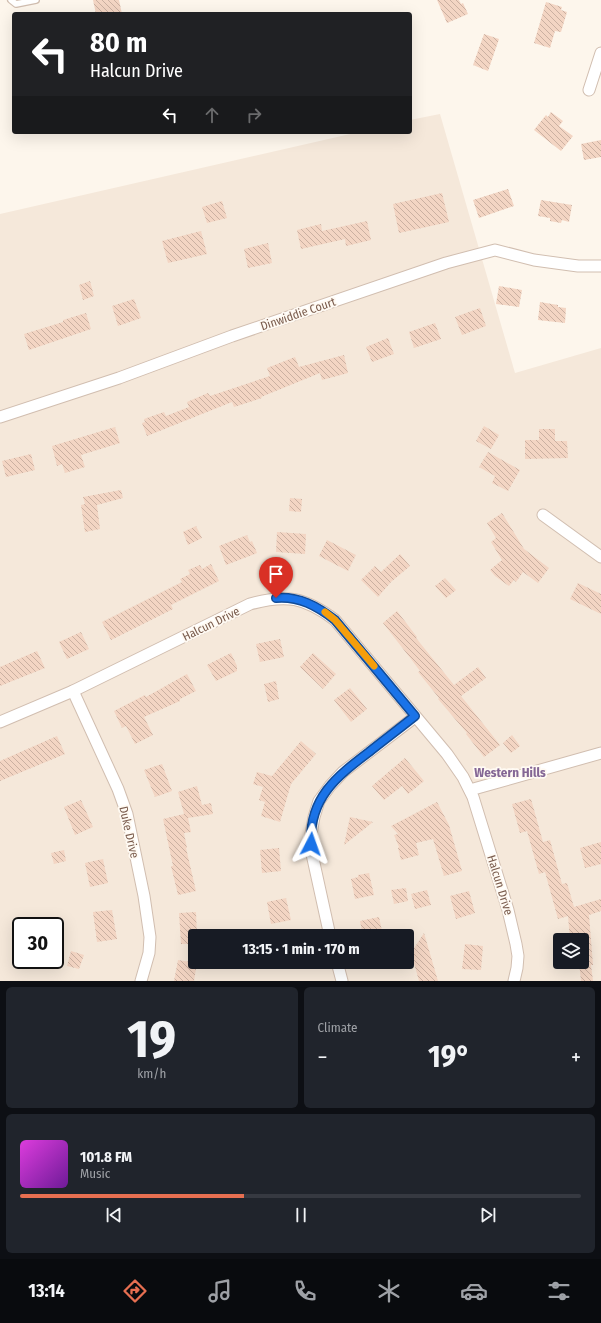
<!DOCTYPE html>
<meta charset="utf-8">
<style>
:root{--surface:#171b24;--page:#20242c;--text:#f1f3f6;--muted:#9ea1a6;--line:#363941;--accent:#e76f51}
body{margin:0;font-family:"Fira Sans Condensed",sans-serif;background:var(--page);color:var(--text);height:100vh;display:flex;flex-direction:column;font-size:15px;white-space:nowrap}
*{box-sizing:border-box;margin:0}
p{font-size:13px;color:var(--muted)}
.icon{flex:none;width:22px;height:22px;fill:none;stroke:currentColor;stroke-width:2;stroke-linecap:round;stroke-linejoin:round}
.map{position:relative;height:981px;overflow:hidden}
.details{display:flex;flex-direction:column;gap:6px;padding:6px;background:#0d0f14;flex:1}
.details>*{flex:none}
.guide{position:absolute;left:12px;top:12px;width:400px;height:122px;border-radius:4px;box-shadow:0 4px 16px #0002;background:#202124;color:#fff;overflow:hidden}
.buttons{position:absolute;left:553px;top:933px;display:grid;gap:8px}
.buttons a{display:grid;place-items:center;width:36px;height:36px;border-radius:4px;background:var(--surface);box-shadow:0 4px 16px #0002;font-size:20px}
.speed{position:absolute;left:12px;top:917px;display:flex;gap:8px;font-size:20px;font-weight:700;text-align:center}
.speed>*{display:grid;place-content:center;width:52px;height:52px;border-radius:50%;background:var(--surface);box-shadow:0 4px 16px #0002;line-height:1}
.speed .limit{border:2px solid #111;border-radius:6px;background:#fff;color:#111}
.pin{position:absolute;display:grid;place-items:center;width:34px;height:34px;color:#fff;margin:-41px -17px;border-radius:50% 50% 50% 0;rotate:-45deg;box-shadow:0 0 4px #0007}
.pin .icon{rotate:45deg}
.me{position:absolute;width:44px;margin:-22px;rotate:4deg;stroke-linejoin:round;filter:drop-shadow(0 0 3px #0008)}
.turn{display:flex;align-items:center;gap:14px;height:84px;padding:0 12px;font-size:18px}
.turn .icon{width:52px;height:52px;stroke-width:2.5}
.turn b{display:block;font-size:28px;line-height:34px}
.lanes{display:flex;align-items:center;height:38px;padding:0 12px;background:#0003;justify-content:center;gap:20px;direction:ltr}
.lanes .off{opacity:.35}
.big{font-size:30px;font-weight:700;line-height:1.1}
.details .widget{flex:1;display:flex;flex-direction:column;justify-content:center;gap:6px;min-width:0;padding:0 14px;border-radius:6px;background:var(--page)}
.details .dial{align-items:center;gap:0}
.dial b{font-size:52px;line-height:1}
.song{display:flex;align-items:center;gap:12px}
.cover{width:48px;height:48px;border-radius:6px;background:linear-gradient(135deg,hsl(300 70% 55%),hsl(280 70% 35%))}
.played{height:4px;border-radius:2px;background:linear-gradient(90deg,var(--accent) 40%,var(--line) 40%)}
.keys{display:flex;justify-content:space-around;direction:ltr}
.heat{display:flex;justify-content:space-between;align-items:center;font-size:22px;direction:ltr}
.details .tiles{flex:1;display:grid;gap:6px;grid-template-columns:1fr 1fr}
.widget:last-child{grid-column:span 2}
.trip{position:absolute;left:188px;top:929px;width:226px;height:40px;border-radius:4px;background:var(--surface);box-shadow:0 4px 16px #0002;font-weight:700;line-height:40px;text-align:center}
.tab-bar{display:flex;height:64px;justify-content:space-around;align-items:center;background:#090b0e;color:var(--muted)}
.tab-bar .icon{width:28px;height:28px}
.tab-bar .selected{color:var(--accent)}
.tab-bar b{font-size:18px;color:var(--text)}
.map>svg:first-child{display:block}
.residential{fill:#f5e8da;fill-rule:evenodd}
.building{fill:url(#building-back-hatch)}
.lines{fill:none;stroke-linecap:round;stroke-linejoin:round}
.lane-casing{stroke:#d1beb0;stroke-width:8}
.street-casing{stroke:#d1beb0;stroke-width:13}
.lane{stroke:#fff;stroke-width:5.5}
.street{stroke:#fff;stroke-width:11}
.route-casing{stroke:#114b97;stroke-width:10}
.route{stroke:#1a73e8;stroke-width:7}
.slow{stroke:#f59e0b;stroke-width:7}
.labels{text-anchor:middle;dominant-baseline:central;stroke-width:3.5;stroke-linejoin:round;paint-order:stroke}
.street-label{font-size:12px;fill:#7a5c4d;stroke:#fffaf3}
.neighbourhood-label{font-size:13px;font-weight:bold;fill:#846695;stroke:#fffaf3}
</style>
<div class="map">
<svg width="601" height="981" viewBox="0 0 601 981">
<defs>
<pattern id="building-back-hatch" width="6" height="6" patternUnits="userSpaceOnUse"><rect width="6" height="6" fill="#f3d5c3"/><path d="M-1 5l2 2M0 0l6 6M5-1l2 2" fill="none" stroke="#cab0a1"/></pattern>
</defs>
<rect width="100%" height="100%" fill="#fdf6ec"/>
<path class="residential" d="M440 114 515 373 601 348V981H0V214L359 132H410V120ZM21 926H55V960H21ZM195 936H407V962H195ZM560 940H582V962H560Z"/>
<g class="building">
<path d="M93 0H119L122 14H96Z"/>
<path d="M437 0H459L461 4 463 3 468 14 447 23Z"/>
<path d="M546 2 562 7 561 10 567 12 561 32 555 31 550 48 534 43Z"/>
<path d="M484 34 499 39 488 71 473 65Z"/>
<path d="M551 112 563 121 559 126 573 136 561 151 534 130 546 115 548 117Z"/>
<path d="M601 140V157L584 160 581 144Z"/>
<path d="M508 189 514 206 479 218 473 200Z"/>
<path d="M442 193 449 222 399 233 393 204Z"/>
<path d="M541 200 572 205 569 222 562 220 561 223 550 221V218L538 216Z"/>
<path d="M222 201 227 218 207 223 202 207Z"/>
<path d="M367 221 371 240 346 246 345 239 301 249 297 230 321 224 322 231Z"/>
<path d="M201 231 207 254 168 263 162 241Z"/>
<path d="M268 243 272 263 248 268 244 249Z"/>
<path d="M90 281 94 296 83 300 79 285Z"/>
<path d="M499 286 522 290 519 307 496 304Z"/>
<path d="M134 299 141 318 118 326 112 306Z"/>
<path d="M540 302 558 305V307L566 308 565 323 538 320Z"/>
<path d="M480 308 486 326 462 335 455 317Z"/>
<path d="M86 313 91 329 29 350 24 334 63 322V320Z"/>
<path d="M435 323 441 339 414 348 409 332Z"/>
<path d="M388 338 394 354 372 362 366 347Z"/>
<path d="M344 355 348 373 322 380 320 373 261 397 262 398 234 407 232 402 147 436 142 423 145 422 144 419 164 412 166 416 189 407 187 402 208 393 210 396 270 376 267 368 295 357 299 367Z"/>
<path d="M484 426 499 435 491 449 476 441Z"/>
<path d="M115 427 120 443 81 455 85 467 65 473 62 464 57 466 52 446Z"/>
<path d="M539 429H555V441H567L568 458 525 459V440H539Z"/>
<path d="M488 452 520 470 508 491 492 483 495 476 479 467Z"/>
<path d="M31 454 35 470 6 477 2 461Z"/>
<path d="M121 490 123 498 97 505 100 529 85 532 81 505 85 504 83 497Z"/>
<path d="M290 498 302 499 301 512 289 511Z"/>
<path d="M502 513 524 549 549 568 538 583 523 572 516 582 514 580 509 586 495 576 490 570 502 560 491 542 496 538 487 523Z"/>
<path d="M196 526 202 538 188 545 183 532Z"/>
<path d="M277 532 306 534 305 554 276 552Z"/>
<path d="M247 535 250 542 252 541 257 553 226 565 219 546Z"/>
<path d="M327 540 356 555 348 571 319 556Z"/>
<path d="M400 554 410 566 391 582 378 597 361 580 375 566 381 572Z"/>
<path d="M211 564 219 581 171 605 173 609 111 640 102 622 182 582 180 579 190 574 188 570 200 565 202 569Z"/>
<path d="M445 578 456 590 446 598 435 586Z"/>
<path d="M578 583 601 594V614L570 599Z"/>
<path d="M397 611 417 637 416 638 454 685 478 667 486 678 461 696 500 745 484 757 466 734 467 733 438 699 439 698 418 672 420 671 411 659 383 623Z"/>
<path d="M81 632 89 649 67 659 59 642Z"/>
<path d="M280 639 284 657 260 662 256 644Z"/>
<path d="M37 651 45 668 0 686V667Z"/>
<path d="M231 653 237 666V671L216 681 207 665Z"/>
<path d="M313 653 336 674 323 689 300 667Z"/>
<path d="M187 674 196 691 180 699V701L144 717 153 735 135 744 126 726 122 728 114 711 145 695 146 697Z"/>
<path d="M276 681 279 699 268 702 264 684Z"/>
<path d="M350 688 367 709 351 722 334 700Z"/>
<path d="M512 735 520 746 511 753 503 743Z"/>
<path d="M57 736 65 754 0 781V761Z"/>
<path d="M301 741 316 754 291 784 280 822 261 816 265 802 259 800 263 787 253 784 257 772 272 776Z"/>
<path d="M405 758 424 781 408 794 402 786 384 800 372 786Z"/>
<path d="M162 764 172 791 155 797 144 770Z"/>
<path d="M197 786 202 805 211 803 213 814 188 818 191 832 184 833 187 848H186L196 891 178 895 171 866H173L163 819 184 814 178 792Z"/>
<path d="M531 799 543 842 550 840 562 884 567 883 574 907 601 899V911L589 915 593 965H591L593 981H581L579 962H582V940H570L568 916 558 919 545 872 539 874 527 831 520 833 512 804Z"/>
<path d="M81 800 93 827 75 835 64 807Z"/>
<path d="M437 802 449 825 462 871 444 876 433 839 416 843 419 855 401 860 398 848 399 847 394 835 398 834 391 826Z"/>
<path d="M350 817 373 822 344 845Z"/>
<path d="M601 842V864L585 868 580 848Z"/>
<path d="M279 848 281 871 262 873 260 850Z"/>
<path d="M64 850 66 861 54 864 51 853Z"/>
<path d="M103 859 108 883 90 887 85 863Z"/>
<path d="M369 873 374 895 355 899 351 879 358 877V875Z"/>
<path d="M406 888 408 901 394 904 391 890Z"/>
<path d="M427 890 431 905 415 909 411 894Z"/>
<path d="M469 891 475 913 456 919 450 896Z"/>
<path d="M286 898 291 920 271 924 267 902Z"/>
<path d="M112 910 117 939 97 942 93 912Z"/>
<path d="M196 912 197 936H195V944H181L179 913Z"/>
<path d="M379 917 383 936H363L360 921Z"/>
<path d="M424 933 438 981H419L414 963 407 959Z"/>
<path d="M465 944 483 946 481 970 462 969Z"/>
<path d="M71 951 84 955 79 969 67 966Z"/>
<path d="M178 960 197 963 194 981H174Z"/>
</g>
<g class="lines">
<defs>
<path id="lane" d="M11 0 16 4 36 0"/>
<g id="street">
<path d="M589 90 601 53"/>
<path d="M0 417 119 378 232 336 446 263 495 250 534 260 578 266H601"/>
<path d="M543 515 601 557"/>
<path d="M73 691 118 789 127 814 144 896 150 937 149 953 141 981"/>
<path d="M0 722 73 691 250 604C286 594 305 597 335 620L447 754 463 777 473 797 508 910 516 944 518 956 517 968 514 981"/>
<path d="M470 790 601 753"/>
<path d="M330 936 312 854 311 834 314 817 319 801 330 786 343 772 415 717"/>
<path d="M337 962 342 981"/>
</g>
</defs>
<use href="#lane" class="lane-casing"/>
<use href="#street" class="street-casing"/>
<use href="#lane" class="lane"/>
<use href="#street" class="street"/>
</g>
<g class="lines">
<defs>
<path id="route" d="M276 598C299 596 317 606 335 620L415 716C400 728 384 740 369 752 336 777 309 798 311 844"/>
</defs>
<use href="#route" class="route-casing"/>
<use href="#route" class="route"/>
<path class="slow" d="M325 612 335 620 374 666"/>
</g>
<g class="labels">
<g class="street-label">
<text transform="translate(298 314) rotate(-19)">Dinwiddie Court</text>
<text transform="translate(211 624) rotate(-26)">Halcun Drive</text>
<text transform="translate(129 832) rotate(77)">Duke Drive</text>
<text transform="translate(500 885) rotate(73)">Halcun Drive</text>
</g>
<g class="neighbourhood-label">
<text x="510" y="772">Western Hills</text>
</g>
</g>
</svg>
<div class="buttons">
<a><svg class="icon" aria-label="layers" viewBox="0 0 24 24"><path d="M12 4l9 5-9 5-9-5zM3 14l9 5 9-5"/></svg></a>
</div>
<div class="speed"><div class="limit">30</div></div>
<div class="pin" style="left:276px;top:598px;background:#d93025"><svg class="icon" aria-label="arrive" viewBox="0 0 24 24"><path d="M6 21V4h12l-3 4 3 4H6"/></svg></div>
<svg class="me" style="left:311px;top:844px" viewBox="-20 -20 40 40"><path d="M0-17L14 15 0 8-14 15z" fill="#1a73e8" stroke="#fff" stroke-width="4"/></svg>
<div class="trip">13:15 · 1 min · 170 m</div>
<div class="guide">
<div class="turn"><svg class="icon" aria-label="left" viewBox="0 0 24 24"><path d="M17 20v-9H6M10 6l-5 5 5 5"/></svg><div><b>80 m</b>Halcun Drive</div></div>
<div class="lanes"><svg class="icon" aria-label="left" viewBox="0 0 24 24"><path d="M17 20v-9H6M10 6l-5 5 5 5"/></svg><svg class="icon off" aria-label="ahead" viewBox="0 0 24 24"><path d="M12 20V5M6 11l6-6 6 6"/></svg><svg class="icon off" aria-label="right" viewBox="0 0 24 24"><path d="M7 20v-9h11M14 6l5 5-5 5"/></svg></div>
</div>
</div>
<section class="details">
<div class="tiles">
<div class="widget dial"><b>19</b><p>km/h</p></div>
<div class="widget"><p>Climate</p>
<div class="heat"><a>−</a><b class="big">19°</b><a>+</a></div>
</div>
<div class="widget">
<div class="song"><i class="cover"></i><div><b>101.8 FM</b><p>Music</p></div></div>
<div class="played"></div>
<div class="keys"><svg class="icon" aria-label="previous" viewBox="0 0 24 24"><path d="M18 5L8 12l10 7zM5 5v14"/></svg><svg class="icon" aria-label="pause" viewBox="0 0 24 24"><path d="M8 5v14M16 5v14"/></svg><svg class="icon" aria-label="next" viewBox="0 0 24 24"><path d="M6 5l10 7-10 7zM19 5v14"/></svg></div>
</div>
</div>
</section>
<nav class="tab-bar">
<b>13:14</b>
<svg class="icon selected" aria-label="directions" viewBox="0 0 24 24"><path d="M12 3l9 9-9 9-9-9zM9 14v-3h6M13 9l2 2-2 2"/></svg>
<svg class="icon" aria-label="music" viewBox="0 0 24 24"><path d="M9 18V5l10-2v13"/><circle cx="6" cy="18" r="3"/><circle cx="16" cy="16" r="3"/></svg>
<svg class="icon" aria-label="phone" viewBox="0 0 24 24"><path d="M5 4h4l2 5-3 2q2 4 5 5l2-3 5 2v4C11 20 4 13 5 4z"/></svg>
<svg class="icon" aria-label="climate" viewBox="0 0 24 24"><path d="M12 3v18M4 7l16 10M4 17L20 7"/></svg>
<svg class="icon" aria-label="car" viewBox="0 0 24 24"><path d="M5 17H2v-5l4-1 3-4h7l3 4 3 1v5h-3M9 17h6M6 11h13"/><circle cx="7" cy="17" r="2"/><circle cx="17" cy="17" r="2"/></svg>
<svg class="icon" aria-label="filters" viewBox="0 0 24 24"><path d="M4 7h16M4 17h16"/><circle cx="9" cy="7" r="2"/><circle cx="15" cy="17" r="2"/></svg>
</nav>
